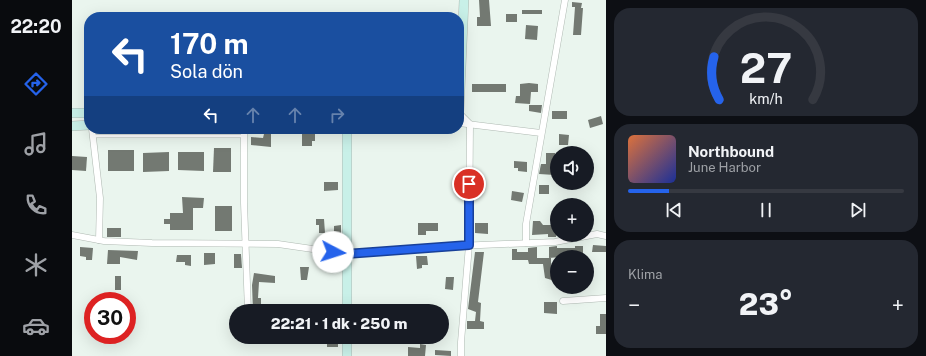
<!DOCTYPE html>
<html lang="tr">
<meta charset="utf-8">
<style>
:root{--surface:#171b24;--page:#242831;--text:#f1f3f6;--muted:#9ea1a6;--line:#363941;--accent:#2563eb}
body{margin:0;font-family:"Public Sans",sans-serif;background:var(--page);color:var(--text);height:100vh;display:flex;flex-direction:column;font-size:15px;white-space:nowrap}
*{box-sizing:border-box;margin:0}
p{font-size:13px;color:var(--muted)}
.icon{flex:none;width:22px;height:22px;fill:none;stroke:currentColor;stroke-width:2;stroke-linecap:round;stroke-linejoin:round}
.map{position:relative;flex:1;overflow:hidden}
.side{display:flex;flex-direction:column;gap:8px;padding:8px;background:#0d0f14;width:320px}
.side>*{flex:none}
.top-card{position:absolute;left:12px;top:12px;width:380px;height:122px;border-radius:16px;box-shadow:0 4px 16px #0002;background:#1a4fa0;color:#fff;overflow:hidden}
.buttons{position:absolute;left:478px;top:146px;display:grid;gap:8px}
.buttons a{display:grid;place-items:center;width:44px;height:44px;border-radius:50%;background:var(--surface);box-shadow:0 4px 16px #0002;font-size:20px}
.speed{position:absolute;left:12px;top:292px;display:flex;gap:8px;font-size:20px;font-weight:700;text-align:center}
.speed>*{display:grid;place-content:center;width:52px;height:52px;border-radius:50%;background:var(--surface);box-shadow:0 4px 16px #0002;line-height:1}
.speed .limit{border:6px solid #d22;background:#fff;color:#111}
.pin{position:absolute;display:grid;place-items:center;width:34px;height:34px;color:#fff;margin:-17px;border:2px solid #fff;border-radius:50%;box-shadow:0 1px 4px #0007}
.me{position:absolute;width:44px;margin:-22px;rotate:95deg;stroke-linejoin:round;filter:drop-shadow(0 0 3px #0008)}
.turn{display:flex;align-items:center;gap:14px;height:84px;padding:0 20px;font-size:18px}
.turn .icon{width:52px;height:52px;stroke-width:2.5}
.turn b{display:block;font-size:28px;line-height:34px}
.lanes{display:flex;align-items:center;height:38px;padding:0 20px;background:#0003;justify-content:center;gap:20px;direction:ltr}
.lanes .off{opacity:.35}
.big{font-size:30px;font-weight:800;line-height:1.1}
.side .widget{flex:1;display:flex;flex-direction:column;justify-content:center;gap:6px;min-width:0;padding:0 14px;border-radius:16px;background:var(--page)}
.side .dial{align-items:center;gap:0}
.dial svg{height:104px;overflow:visible;fill:none;stroke:var(--line);stroke-width:7;stroke-linecap:round;text-anchor:middle}
.dial text{fill:var(--text);stroke:none}
.song{display:flex;align-items:center;gap:12px}
.cover{width:48px;height:48px;border-radius:6px;background:linear-gradient(135deg,hsl(20 70% 55%),hsl(230 70% 35%))}
.played{height:4px;border-radius:2px;background:linear-gradient(90deg,var(--accent) 15%,var(--line) 15%)}
.keys{display:flex;justify-content:space-around;direction:ltr}
.heat{display:flex;justify-content:space-between;align-items:center;font-size:22px;direction:ltr}
.trip{position:absolute;left:157px;top:304px;width:220px;height:40px;border-radius:20px;background:var(--surface);box-shadow:0 4px 16px #0002;font-weight:800;line-height:40px;text-align:center}
main{display:flex;flex:1;min-height:0}
.menu{display:flex;flex-direction:column;width:72px;justify-content:space-around;align-items:center;background:#090b0e;color:var(--muted)}
.menu .icon{width:28px;height:28px}
.menu .on{color:var(--accent)}
.menu b{font-size:18px;color:var(--text)}
.map>svg:first-child{display:block}
.building{fill:#737972}
.lines{fill:none;stroke-linecap:round;stroke-linejoin:round}
.lane-casing{stroke:#afb9b2;stroke-width:4}
.street-casing{stroke:#afb9b2;stroke-width:7}
.secondary-casing{stroke:#afb9b2;stroke-width:10}
.lane{stroke:#fff;stroke-width:3}
.street{stroke:#fff;stroke-width:6}
.secondary{stroke:#c8f0e8;stroke-width:9}
.route-casing{stroke:#184099;stroke-width:10}
.route{stroke:#2563eb;stroke-width:7}
</style>
<main>
<nav class="menu">
<b>22:20</b>
<svg class="icon on" aria-label="directions" viewBox="0 0 24 24"><path d="M12 3l9 9-9 9-9-9zM9 14v-3h6M13 9l2 2-2 2"/></svg>
<svg class="icon" aria-label="music" viewBox="0 0 24 24"><path d="M9 18V5l10-2v13"/><circle cx="6" cy="18" r="3"/><circle cx="16" cy="16" r="3"/></svg>
<svg class="icon" aria-label="phone" viewBox="0 0 24 24"><path d="M5 4h4l2 5-3 2q2 4 5 5l2-3 5 2v4C11 20 4 13 5 4z"/></svg>
<svg class="icon" aria-label="climate" viewBox="0 0 24 24"><path d="M12 3v18M4 7l16 10M4 17L20 7"/></svg>
<svg class="icon" aria-label="car" viewBox="0 0 24 24"><path d="M5 17H2v-5l4-1 3-4h7l3 4 3 1v5h-3M9 17h6M6 11h13"/><circle cx="7" cy="17" r="2"/><circle cx="17" cy="17" r="2"/></svg>
</nav>
<div class="map">
<svg width="534" height="356" viewBox="0 0 534 356">
<rect width="100%" height="100%" fill="#eaf5ee"/>
<g class="building">
<path d="M407 0H417L419 26H405V17H408Z"/>
<path d="M500 2 510 3 509 8H511L509 35H501L503 7H500Z"/>
<rect x="450" y="10" width="20" height="4"/>
<rect x="434" y="14" width="11" height="8"/>
<path d="M454 25 466 26 465 40 453 39Z"/>
<path d="M457 83 466 84V92H459L458 104 443 103 444 96H448V84Z"/>
<rect x="400" y="84" width="34" height="8"/>
<path d="M457 105H470L469 113 457 111Z"/>
<rect x="480" y="111" width="15" height="8"/>
<path d="M529 116 531 124 518 128 516 120Z"/>
<path d="M230 130H240V133H243V141H240V146H230Z"/>
<path d="M192 134H199V147L179 145V137L191 138Z"/>
<path d="M487 134 497 135 496 145H487Z"/>
<path d="M142 148H159V172H141Z"/>
<rect x="36" y="150" width="26" height="21"/>
<path d="M97 152V171L71 172V153Z"/>
<path d="M106 152H132V171L106 170Z"/>
<path d="M474 153H483V175L467 174 469 164H474Z"/>
<path d="M0 156 15 157 14 171 0 170Z"/>
<path d="M442 161 455 162V172L446 171V168H442Z"/>
<path d="M252 182H266V190L252 191Z"/>
<rect x="467" y="185" width="10" height="9"/>
<path d="M440 191 452 193 450 202 439 200Z"/>
<path d="M110 197 132 198 131 208H121V230H98V224H92V219H98V213H111Z"/>
<rect x="143" y="206" width="17" height="25"/>
<path d="M244 219H252L253 233H247V225H244Z"/>
<path d="M461 221H468L471 225H481V228H484V237H476V234L460 235Z"/>
<path d="M346 223H366V231H354V235H346Z"/>
<path d="M403 223H416V234L403 233Z"/>
<path d="M269 225V244L263 243 264 233H262V226Z"/>
<rect x="35" y="228" width="14" height="9"/>
<path d="M521 245 534 246V252H520Z"/>
<path d="M485 246V248H503V246H511V255L477 258V247Z"/>
<path d="M8 247 21 248 20 260H14V257L8 256Z"/>
<path d="M465 247V258H479V269H483V281L473 278 471 264H457L456 260H440V249H445V252H456V248Z"/>
<path d="M36 250 66 251 65 260 48 257V264H35Z"/>
<path d="M403 252H412L406 302 409 303 408 321 412 322V329H395V321H403L404 312 396 309Z"/>
<path d="M132 253H143V264L132 265Z"/>
<path d="M162 254H169L170 268H162Z"/>
<path d="M105 255H119V266L113 265V262H104Z"/>
<path d="M344 256H355L356 265H350V268L345 269Z"/>
<path d="M228 267H237L235 280H229Z"/>
<path d="M182 273 203 276V283L187 282 186 298H189V311H181L180 285Z"/>
<rect x="43" y="276" width="6" height="14"/>
<path d="M374 277H382L381 290 373 289Z"/>
<path d="M472 302H485V314L472 313Z"/>
<path d="M528 314H534V334H524V326H528Z"/>
<path d="M257 337H266V347H255V340H257Z"/>
<path d="M348 344 354 345 353 356H336V347L348 348Z"/>
<path d="M363 350 379 351V356L363 355Z"/>
</g>
<g class="lines">
<defs>
<path id="lane" d="M21 136H172"/>
<g id="street">
<path d="M387 113 398 124 397 245 389 342V356"/>
<path d="M387 123 469 133"/>
<path d="M20 129 28 198 27 240"/>
<path d="M172 129V203L176 311"/>
<path d="M0 235 32 241 80 243 206 244 275 254 362 247 483 242 525 234 534 236"/>
<path d="M454 243V224L493 0"/>
<path d="M491 301 534 298"/>
</g>
<g id="secondary">
<path d="M387 112 392 0"/>
<path d="M0 113H17"/>
<path d="M0 126 17 125"/>
<path d="M275 311V129"/>
<path d="M275 337V356"/>
</g>
</defs>
<use href="#lane" class="lane-casing"/>
<use href="#street" class="street-casing"/>
<use href="#secondary" class="secondary-casing"/>
<use href="#lane" class="lane"/>
<use href="#street" class="street"/>
<use href="#secondary" class="secondary"/>
</g>
<g class="lines">
<defs>
<path id="route" d="M261 252 274 254 397 245V184"/>
</defs>
<use href="#route" class="route-casing"/>
<use href="#route" class="route"/>
</g>
</svg>
<div class="buttons">
<a><svg class="icon" aria-label="sound" viewBox="0 0 24 24"><path d="M4 9h4l5-4v14l-5-4H4zM17 9q2 3 0 6"/></svg></a>
<a>+</a>
<a>−</a>
</div>
<div class="speed"><div class="limit">30</div></div>
<div class="pin" style="left:397px;top:184px;background:#d93025"><svg class="icon" aria-label="arrive" viewBox="0 0 24 24"><path d="M6 21V4h12l-3 4 3 4H6"/></svg></div>
<svg class="me" style="left:261px;top:252px" viewBox="-20 -20 40 40"><circle r="19" fill="#fff"/><path d="M0-13L10 11 0 6-10 11z" fill="#2563eb"/></svg>
<div class="trip">22:21 · 1 dk · 250 m</div>
<div class="top-card">
<div class="turn"><svg class="icon" aria-label="left" viewBox="0 0 24 24"><path d="M17 20v-9H6M10 6l-5 5 5 5"/></svg><div><b>170 m</b>Sola dön</div></div>
<div class="lanes"><svg class="icon" aria-label="left" viewBox="0 0 24 24"><path d="M17 20v-9H6M10 6l-5 5 5 5"/></svg><svg class="icon off" aria-label="ahead" viewBox="0 0 24 24"><path d="M12 20V5M6 11l6-6 6 6"/></svg><svg class="icon off" aria-label="ahead" viewBox="0 0 24 24"><path d="M12 20V5M6 11l6-6 6 6"/></svg><svg class="icon off" aria-label="right" viewBox="0 0 24 24"><path d="M7 20v-9h11M14 6l5 5-5 5"/></svg></div>
</div>
</div>
<section class="side">
<div class="widget dial"><svg viewBox="0 0 100 80">
<path d="M14 69A42 42 0 1 1 86 69"/>
<path d="M14 69A42 42 0 0 1 10 36" stroke="#2563eb"/>
<text x="50" y="56" font-size="32" font-weight="700">27</text>
<text x="50" y="72" font-size="11">km/h</text>
</svg></div>
<div class="widget">
<div class="song"><i class="cover"></i><div><b>Northbound</b><p>June Harbor</p></div></div>
<div class="played"></div>
<div class="keys"><svg class="icon" aria-label="previous" viewBox="0 0 24 24"><path d="M18 5L8 12l10 7zM5 5v14"/></svg><svg class="icon" aria-label="pause" viewBox="0 0 24 24"><path d="M8 5v14M16 5v14"/></svg><svg class="icon" aria-label="next" viewBox="0 0 24 24"><path d="M6 5l10 7-10 7zM19 5v14"/></svg></div>
</div>
<div class="widget"><p>Klima</p>
<div class="heat"><a>−</a><b class="big">23°</b><a>+</a></div>
</div>
</section>
</main>
